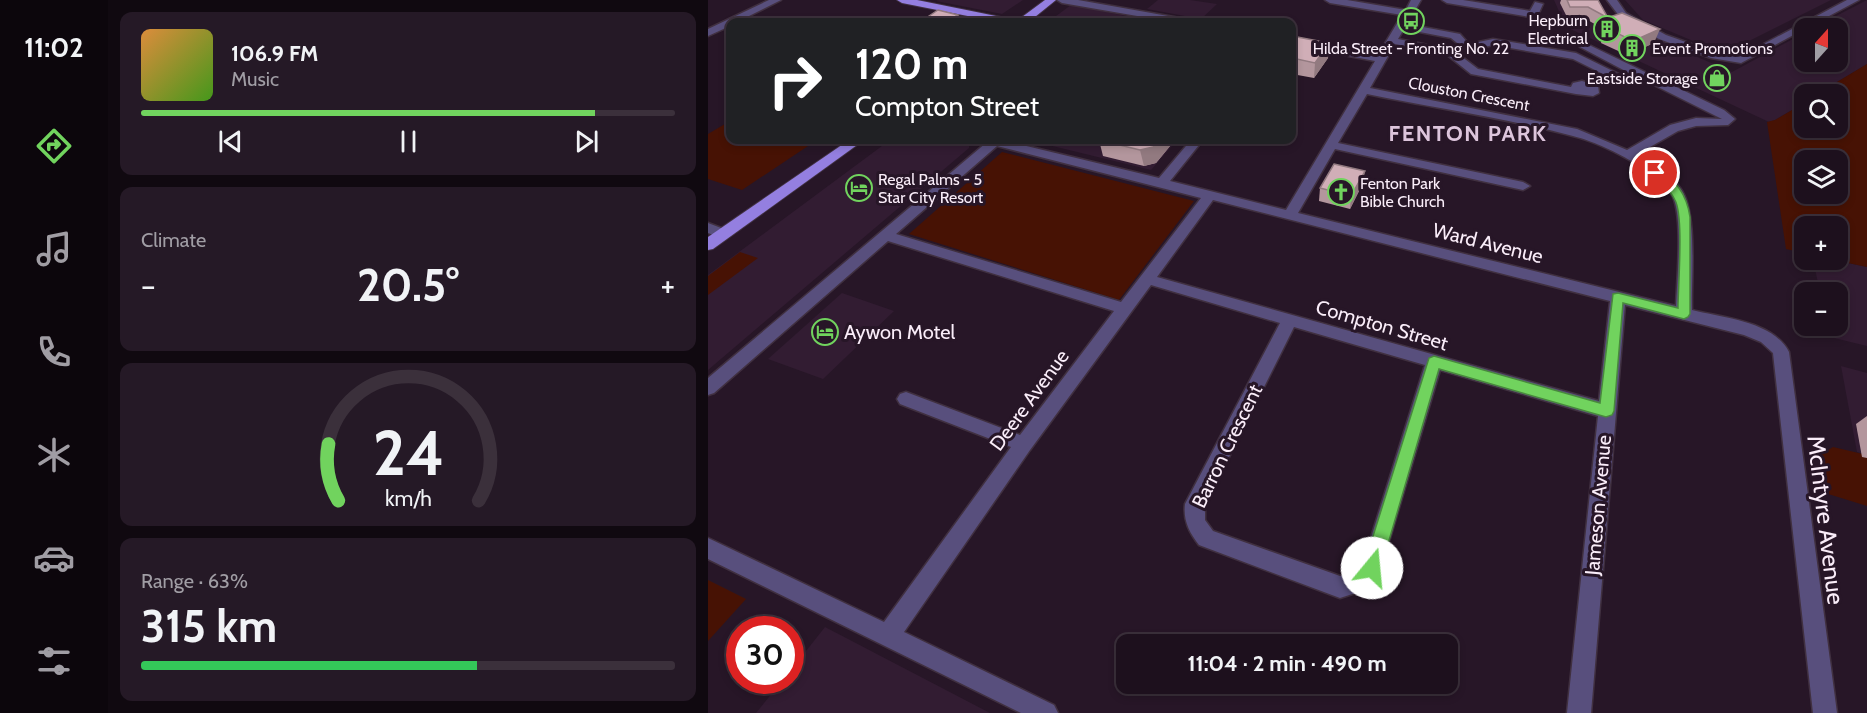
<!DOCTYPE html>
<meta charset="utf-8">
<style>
:root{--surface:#1d101d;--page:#251926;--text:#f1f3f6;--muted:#a09da4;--line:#3b303b;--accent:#71d35e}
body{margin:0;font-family:Cabin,sans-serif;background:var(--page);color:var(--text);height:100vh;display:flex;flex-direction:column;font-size:22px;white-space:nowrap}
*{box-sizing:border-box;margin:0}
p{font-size:20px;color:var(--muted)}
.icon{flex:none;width:33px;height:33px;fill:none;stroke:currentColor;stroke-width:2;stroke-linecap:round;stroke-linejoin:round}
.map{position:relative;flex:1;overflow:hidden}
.sheet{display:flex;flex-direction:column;gap:12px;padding:12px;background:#100910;width:600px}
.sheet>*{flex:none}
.banner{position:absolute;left:18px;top:18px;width:570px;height:126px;border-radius:12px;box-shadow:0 3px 9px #0003,0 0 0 2px var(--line);background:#202124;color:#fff;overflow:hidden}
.needle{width:39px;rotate:21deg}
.controls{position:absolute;left:1086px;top:18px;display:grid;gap:12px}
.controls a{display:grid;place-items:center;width:54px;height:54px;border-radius:12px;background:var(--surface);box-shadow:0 3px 9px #0003,0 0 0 2px var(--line);font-size:30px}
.speed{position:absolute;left:18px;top:616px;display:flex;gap:12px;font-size:30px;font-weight:700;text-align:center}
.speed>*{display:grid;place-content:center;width:78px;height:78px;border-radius:50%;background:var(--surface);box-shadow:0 3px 9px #0003,0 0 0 2px var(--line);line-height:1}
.speed .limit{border:9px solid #d22;background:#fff;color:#111}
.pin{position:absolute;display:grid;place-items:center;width:51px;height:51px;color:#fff;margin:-26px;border:3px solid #fff;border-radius:50%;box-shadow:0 2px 6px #0007}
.me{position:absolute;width:66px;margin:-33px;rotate:17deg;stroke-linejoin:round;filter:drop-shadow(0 0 4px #0008)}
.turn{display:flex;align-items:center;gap:21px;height:126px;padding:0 30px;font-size:27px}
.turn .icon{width:78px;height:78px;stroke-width:2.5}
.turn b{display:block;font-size:42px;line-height:51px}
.big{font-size:45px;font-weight:700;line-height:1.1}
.sheet .card{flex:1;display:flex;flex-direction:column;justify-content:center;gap:9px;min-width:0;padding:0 21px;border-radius:12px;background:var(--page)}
.sheet .dial{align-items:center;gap:0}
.dial svg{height:156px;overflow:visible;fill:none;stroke:var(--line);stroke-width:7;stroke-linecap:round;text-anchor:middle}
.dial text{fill:var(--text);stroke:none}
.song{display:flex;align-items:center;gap:18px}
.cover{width:72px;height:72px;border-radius:9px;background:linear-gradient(135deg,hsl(30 70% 55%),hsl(100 70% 35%))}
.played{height:6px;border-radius:3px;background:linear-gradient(90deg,var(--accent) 85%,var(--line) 85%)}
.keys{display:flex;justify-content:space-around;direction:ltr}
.heat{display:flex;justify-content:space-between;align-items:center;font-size:33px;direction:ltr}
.charge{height:9px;border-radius:4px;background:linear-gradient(90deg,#34c759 63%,var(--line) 0)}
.trip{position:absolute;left:408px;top:634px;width:342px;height:60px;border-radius:12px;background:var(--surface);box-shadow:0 3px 9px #0003,0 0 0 2px var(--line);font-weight:700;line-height:60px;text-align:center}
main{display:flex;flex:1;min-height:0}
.menu{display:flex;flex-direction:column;width:108px;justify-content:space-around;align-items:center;background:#0c060c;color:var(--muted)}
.menu .icon{width:42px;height:42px}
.menu .active{color:var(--accent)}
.menu b{font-size:27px;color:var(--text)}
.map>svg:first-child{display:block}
.built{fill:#321c32}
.green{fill:#471204;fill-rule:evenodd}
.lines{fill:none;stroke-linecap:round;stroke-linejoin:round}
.minor-casing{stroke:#403040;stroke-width:3}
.major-casing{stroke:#403040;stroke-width:2}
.minor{fill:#584f7d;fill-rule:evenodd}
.major{fill:#947fe0;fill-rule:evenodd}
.wall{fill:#b3969d}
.shaded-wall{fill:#927a80}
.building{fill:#d0aeb7;stroke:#927a80;stroke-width:1.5}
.route{fill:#71d35e;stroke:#49893d;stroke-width:1.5}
.labels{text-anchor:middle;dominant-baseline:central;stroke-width:6;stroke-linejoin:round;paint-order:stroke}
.far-poi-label{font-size:16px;fill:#faedf9;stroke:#271627;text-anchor:start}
.far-street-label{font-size:16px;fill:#faedf9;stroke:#271627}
.street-label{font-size:20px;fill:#faedf9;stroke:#271627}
.poi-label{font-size:20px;fill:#faedf9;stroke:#271627;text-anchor:start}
.far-district-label{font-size:22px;font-weight:bold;letter-spacing:1.5px;fill:#ddc5dc;stroke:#271627}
.near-street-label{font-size:24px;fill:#faedf9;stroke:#271627}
</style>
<main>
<nav class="menu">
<b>11:02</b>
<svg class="icon active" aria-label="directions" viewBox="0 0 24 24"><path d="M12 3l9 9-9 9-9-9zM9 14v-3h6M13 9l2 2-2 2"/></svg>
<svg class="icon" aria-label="music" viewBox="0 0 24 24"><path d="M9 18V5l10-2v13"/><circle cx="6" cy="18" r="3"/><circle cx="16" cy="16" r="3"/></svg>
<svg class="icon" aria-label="phone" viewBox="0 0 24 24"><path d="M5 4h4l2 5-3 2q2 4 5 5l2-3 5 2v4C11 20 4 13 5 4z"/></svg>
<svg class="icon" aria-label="climate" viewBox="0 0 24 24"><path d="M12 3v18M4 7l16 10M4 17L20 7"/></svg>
<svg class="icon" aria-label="car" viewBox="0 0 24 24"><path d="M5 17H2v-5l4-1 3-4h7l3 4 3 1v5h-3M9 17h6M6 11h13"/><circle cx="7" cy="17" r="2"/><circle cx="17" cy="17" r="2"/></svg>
<svg class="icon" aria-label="filters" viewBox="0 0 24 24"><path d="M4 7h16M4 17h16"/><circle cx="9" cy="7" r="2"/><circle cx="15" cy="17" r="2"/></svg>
</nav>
<section class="sheet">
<div class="card">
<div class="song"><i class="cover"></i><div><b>106.9 FM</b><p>Music</p></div></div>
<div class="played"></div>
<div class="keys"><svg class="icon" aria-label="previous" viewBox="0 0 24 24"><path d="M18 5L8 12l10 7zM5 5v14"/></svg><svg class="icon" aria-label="pause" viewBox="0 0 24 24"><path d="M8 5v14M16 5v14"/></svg><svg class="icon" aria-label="next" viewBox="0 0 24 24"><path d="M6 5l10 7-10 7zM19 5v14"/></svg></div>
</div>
<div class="card"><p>Climate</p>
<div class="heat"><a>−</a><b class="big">20.5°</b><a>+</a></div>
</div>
<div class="card dial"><svg viewBox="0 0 100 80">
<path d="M14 69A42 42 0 1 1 86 69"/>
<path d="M14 69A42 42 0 0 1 9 40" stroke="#71d35e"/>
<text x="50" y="56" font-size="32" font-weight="700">24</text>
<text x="50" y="72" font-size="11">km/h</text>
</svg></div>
<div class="card"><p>Range · 63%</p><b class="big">315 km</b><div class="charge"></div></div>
</section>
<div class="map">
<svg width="1159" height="713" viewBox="0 0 1159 713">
<rect width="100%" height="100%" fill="#271627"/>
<g class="built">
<path d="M231 0H315L294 14 228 1Z"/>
<path d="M450 0H482L509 4 493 19 439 9Z"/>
<path d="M846 0H889L904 17 918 26 1024 72 1096 33V62H1130V28H1105L1159 0V64L1109 94H1096V103L1067 120 1061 122 858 27Z"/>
<path d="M917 0H1123L1019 52 1014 53 935 20Z"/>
<path d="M363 5 449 22H340Z"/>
<path d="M182 140H236L261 146V148L0 370V275Z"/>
<path d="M320 140H469L443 170Z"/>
<path d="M1105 260H1126L1159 267V346L1122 337 1120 326H1130V292H1112Z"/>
<path d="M134 293 186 311 115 379 60 359Z"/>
<path d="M1133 366 1159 373V455L1149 452Z"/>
<path d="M117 627 282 713H48L74 681H82L83 670Z"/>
</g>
<g class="green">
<path d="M1159 64V267L1126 260H1130V226H1096V253L1078 249 1059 122 1067 120 1096 103V128H1130V94H1109ZM1096 160H1130V194H1096Z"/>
<path d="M22 121V140H109L34 190 0 179V134Z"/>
<path d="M294 152 486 201 411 300 201 234Z"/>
<path d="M32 252 50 258 0 295V276Z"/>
<path d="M1125 447 1159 455V506L1117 493 1111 456Z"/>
<path d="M0 580 38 599 0 641Z"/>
</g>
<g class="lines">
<defs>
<g id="minor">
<path d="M61 0H73L29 22H22V26L0 36V29Z"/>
<path d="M349 0H370L477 19 482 22H464L354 3Z"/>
<path d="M617 0H639L698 10 703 0H713L699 24 752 34 761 44 785 39 868 53 917 77 923 74 872 47 881 45 1016 110 1027 119 1020 125 988 126 970 131 928 155C944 164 962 173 972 188 990 211 983 279 984 310 1015 318 1065 321 1081 352L1129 713H1105L1065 353 1053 342 1036 335 917 305 883 713H859L890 416 732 370 671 575 663 588 632 598 491 545C481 532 475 520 477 504L572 323 443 285 322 450 196 632 346 705 350 713H313L0 559V538L176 622 303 447 192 404 189 399 192 394 198 392 312 435 406 311 180 241 6 393 0 395V378L278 143 275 140H294L451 178 483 140H495L462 181 578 210 667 61 584 45V39L670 55 694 15 622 3ZM696 29 743 38 759 51 785 45 865 59 913 83H921L932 78 1014 119 988 118 962 125 919 150 869 129 662 88 687 44 738 54 763 74 868 94 885 96 891 93 890 86 874 81 865 83 863 87 770 69 745 50 690 39ZM659 94C727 108 797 118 865 136 891 142 954 172 965 197 975 220 969 280 968 306L590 213 627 149 815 190 822 186 815 182 630 143ZM289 146 493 198 413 302 188 234ZM505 200 902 301 891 401 449 277ZM586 327 717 365 655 563 649 572 632 576 505 531 497 520V505Z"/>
<path d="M734 0H755L822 11 827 2 835 4 830 15 822 17 739 3Z"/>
<path d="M899 0H909L918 13 958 35 1009 53 1031 57 1139 0H1151L1033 63 1003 58 951 39 912 17Z"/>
<path d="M0 223 21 231 23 234 16 239 0 233Z"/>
</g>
<g id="major">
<path d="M189 0H209L293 17 298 20 290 22 194 3Z"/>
<path d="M337 0H348L322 21H314V17Z"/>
<path d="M141 140H156L5 249 0 250V237Z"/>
</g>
</defs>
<use href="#minor" class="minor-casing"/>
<use href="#major" class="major-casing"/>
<use href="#minor" class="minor"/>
<use href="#major" class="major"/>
</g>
<g class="wall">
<path d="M853 0H890L900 18 946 43 919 55 893 43 895 36 889 33 892 27 876 18 859 17 852 3Z"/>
<path d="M250 15 253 22H220L218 18Z"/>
<path d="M584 36 621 43 620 58 606 78 584 74Z"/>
<path d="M391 140H467L448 163 436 166 395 156Z"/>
<path d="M655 183 642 209 611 201 612 188Z"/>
<path d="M1159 416V458L1154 457 1148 424Z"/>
</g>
<g class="shaded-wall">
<path d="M250 15 253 22H238Z"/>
<path d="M952 29 946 43 919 55 925 41Z"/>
<path d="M621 43 620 58 606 78 607 63Z"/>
<path d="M451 140H467L448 163 436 166 432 150Z"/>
<path d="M657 171 655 183 642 209 643 196Z"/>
</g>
<g class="building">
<path d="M859 0H890L900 18 880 7H862Z"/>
<path d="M230 10 250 15 238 22 218 18Z"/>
<path d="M914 13 952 29 925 41 898 28 907 25 895 19Z"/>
<path d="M584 36 621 43 607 63 584 58Z"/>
<path d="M391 140H451L445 147 432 150Z"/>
<path d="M626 164 657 171 643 196 612 188Z"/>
</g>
<path class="route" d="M947 170C968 177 979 196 982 217V314L980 317 976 319 915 303 906 411 904 415 898 417 731 369 673 568 670 574 664 576 658 574 655 568 721 358 726 356 892 403 905 294 910 293 970 308C970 285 976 217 967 200 961 187 951 183 942 173Z"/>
<defs>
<symbol id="bus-ring" viewBox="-11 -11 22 22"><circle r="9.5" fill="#271627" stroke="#71d35e" stroke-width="1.5"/><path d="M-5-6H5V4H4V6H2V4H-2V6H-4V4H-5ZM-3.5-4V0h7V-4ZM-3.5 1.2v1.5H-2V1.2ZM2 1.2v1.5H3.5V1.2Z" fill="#71d35e"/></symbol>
<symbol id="building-ring" viewBox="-11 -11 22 22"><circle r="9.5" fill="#271627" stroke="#71d35e" stroke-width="1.5"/><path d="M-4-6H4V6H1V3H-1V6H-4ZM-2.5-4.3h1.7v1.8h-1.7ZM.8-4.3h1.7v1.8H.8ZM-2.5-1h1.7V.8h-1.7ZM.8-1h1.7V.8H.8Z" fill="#71d35e"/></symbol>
<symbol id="shop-ring" viewBox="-11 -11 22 22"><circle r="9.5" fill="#271627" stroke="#71d35e" stroke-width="1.5"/><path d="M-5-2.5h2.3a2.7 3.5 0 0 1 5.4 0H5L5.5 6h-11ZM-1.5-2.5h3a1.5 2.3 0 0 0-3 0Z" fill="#71d35e"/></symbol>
<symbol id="hotel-ring" viewBox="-11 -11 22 22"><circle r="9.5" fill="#271627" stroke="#71d35e" stroke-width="1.5"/><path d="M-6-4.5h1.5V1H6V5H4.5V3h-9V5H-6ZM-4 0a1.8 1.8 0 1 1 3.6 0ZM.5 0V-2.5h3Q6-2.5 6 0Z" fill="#71d35e"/></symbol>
<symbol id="church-ring" viewBox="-11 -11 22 22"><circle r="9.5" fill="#271627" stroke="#71d35e" stroke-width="1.5"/><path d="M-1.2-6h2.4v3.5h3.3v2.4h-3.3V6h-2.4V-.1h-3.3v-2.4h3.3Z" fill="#71d35e"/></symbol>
</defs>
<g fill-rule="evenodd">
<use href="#bus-ring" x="688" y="6" width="30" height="30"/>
<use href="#building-ring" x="884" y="14" width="30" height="30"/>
<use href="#building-ring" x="909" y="33" width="30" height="30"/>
<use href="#shop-ring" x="994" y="63" width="30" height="30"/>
<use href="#hotel-ring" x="136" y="173" width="30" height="30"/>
<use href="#church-ring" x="618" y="177" width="30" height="30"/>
<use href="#hotel-ring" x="102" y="317" width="30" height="30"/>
</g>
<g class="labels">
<g class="far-poi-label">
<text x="880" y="20" text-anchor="end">Hepburn<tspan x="880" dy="18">Electrical</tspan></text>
<text x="703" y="48" text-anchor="middle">Hilda Street - Fronting No. 22</text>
<text x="944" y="48">Event Promotions</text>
<text x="990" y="78" text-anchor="end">Eastside Storage</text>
<text x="170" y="179">Regal Palms - 5<tspan x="170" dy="18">Star City Resort</tspan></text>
<text x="652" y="183">Fenton Park<tspan x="652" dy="18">Bible Church</tspan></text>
</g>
<g class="far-street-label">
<text transform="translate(761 94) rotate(11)">Clouston Crescent</text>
</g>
<g class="street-label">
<text transform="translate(780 243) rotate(14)">Ward Avenue</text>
<text transform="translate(674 325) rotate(16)">Compton Street</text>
<text transform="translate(321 400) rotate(-54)">Deere Avenue</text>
<text transform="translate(519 446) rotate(-64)">Barron Crescent</text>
<text transform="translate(890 505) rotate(-85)">Jameson Avenue</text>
</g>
<g class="poi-label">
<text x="136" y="332">Aywon Motel</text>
</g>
<g class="far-district-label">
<text x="760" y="133">FENTON PARK</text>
</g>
<g class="near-street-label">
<text transform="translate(1118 520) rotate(83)">McIntyre Avenue</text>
</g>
</g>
</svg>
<div class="controls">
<a><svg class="needle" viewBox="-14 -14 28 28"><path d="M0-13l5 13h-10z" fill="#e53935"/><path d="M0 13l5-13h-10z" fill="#a09da4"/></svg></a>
<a><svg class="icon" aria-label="search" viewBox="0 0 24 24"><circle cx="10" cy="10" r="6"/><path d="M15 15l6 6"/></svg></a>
<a><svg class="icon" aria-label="layers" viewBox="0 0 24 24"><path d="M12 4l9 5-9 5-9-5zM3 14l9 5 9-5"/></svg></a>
<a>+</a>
<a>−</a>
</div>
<div class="speed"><div class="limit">30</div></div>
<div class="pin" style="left:947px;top:173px;background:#d93025"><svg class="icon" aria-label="arrive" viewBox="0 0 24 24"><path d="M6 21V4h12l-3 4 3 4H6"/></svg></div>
<svg class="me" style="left:664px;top:568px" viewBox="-20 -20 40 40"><circle r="19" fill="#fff"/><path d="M0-13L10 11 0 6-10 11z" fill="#71d35e"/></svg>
<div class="trip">11:04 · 2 min · 490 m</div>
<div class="banner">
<div class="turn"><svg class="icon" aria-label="right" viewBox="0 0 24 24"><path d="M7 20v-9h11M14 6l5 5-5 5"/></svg><div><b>120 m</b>Compton Street</div></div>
</div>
</div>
</main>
